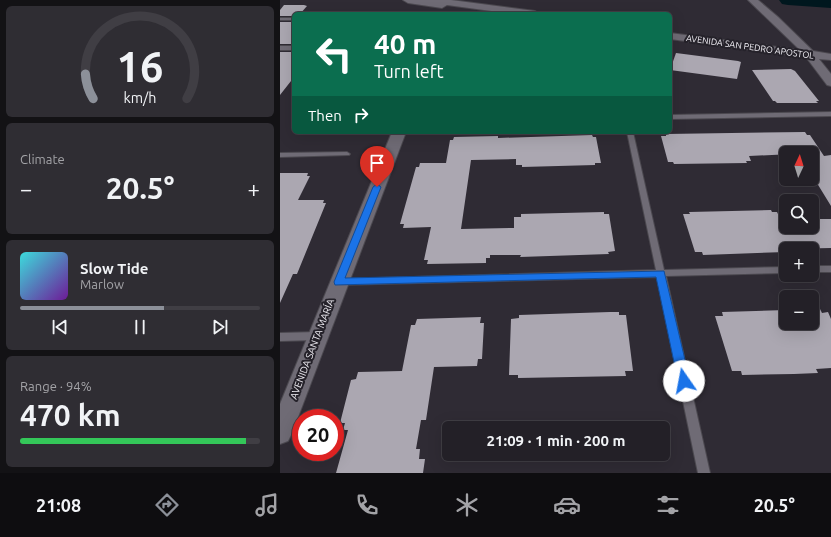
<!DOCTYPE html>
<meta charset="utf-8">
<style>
:root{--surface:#232027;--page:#2f2d33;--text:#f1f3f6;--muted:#a3a3a7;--line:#403e44;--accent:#8c9099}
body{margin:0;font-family:Ubuntu,sans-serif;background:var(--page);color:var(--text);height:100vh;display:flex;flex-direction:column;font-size:15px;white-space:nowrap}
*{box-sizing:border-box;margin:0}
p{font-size:13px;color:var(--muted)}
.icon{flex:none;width:22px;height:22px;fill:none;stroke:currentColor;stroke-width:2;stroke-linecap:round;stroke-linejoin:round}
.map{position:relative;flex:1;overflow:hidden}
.side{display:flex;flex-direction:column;gap:6px;padding:6px;background:#131215;width:280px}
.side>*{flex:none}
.hud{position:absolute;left:12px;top:12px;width:380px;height:122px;border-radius:6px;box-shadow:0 4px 16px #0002,0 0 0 1px var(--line);background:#0b6e4f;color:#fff;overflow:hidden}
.needle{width:26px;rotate:4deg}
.controls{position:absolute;left:499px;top:146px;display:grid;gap:8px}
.controls a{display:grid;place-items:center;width:40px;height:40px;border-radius:6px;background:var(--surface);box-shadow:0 4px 16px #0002,0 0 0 1px var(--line);font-size:20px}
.speed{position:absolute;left:12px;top:409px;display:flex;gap:8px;font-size:20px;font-weight:700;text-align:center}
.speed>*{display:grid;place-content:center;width:52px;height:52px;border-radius:50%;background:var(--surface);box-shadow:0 4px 16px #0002,0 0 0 1px var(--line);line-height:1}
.speed .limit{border:6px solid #d22;background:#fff;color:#111}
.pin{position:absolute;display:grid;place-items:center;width:34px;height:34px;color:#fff;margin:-41px -17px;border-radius:50% 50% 50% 0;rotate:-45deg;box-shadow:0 0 4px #0007}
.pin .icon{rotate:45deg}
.me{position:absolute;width:44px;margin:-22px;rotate:348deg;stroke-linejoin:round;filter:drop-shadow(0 0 3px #0008)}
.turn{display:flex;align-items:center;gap:14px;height:84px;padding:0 16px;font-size:18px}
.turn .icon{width:52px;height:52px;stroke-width:2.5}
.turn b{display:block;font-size:28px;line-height:34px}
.then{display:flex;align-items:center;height:38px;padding:0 16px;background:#0003;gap:8px;font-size:15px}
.big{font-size:30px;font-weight:700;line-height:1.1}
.side .card{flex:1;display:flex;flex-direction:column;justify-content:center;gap:6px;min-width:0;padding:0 14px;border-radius:6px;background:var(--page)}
.side .dial{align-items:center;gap:0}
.dial svg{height:104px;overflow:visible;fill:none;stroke:var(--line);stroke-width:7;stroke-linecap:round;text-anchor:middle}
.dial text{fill:var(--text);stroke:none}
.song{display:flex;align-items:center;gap:12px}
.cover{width:48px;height:48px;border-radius:6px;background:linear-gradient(135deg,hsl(180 70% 55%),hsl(280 70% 35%))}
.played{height:4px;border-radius:2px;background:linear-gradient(90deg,var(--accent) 60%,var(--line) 60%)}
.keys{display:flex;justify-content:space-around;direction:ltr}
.heat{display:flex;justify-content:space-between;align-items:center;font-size:22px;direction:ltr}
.charge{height:6px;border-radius:3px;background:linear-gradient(90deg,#34c759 94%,var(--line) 0)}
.trip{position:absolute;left:162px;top:421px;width:228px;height:40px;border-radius:6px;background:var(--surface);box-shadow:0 4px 16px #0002,0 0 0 1px var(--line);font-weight:700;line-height:40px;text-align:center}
.dock{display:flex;height:64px;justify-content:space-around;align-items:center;background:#0e0d10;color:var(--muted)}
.dock .icon{width:28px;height:28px}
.dock .selected{color:var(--accent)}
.dock b{font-size:18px;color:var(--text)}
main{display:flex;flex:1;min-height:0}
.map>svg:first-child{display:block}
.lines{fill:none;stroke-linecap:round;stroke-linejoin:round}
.river{fill:#00171e;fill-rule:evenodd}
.building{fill:#aba7b1}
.lane-casing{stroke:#4b484f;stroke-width:2}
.street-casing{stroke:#4b484f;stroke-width:2}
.lane{fill:#6f6b75;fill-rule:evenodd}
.street{fill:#6f6b75;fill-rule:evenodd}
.route{fill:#1a73e8;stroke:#114b97}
.labels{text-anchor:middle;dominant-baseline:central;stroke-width:4;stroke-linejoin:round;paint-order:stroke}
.far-street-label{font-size:9px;fill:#f0eef4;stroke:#25222a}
.street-label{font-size:10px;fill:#f0eef4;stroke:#25222a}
</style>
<main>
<section class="side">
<div class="card dial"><svg viewBox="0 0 100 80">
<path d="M14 69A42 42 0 1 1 86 69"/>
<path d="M14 69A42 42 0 0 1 8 50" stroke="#8c9099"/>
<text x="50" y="56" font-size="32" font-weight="700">16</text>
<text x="50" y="72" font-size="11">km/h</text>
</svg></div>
<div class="card"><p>Climate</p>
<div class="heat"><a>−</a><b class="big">20.5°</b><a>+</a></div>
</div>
<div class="card">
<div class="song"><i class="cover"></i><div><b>Slow Tide</b><p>Marlow</p></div></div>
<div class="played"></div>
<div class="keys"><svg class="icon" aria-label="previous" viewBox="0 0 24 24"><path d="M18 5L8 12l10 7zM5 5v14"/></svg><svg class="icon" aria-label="pause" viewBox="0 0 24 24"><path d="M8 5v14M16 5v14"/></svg><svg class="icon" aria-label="next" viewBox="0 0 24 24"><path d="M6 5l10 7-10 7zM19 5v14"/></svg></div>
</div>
<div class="card"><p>Range · 94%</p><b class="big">470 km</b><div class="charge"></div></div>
</section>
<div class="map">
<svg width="551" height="473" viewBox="0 0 551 473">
<rect width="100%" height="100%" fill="#2f2b34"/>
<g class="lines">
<path class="river" d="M499 0H551V8L508 5 502 4Z"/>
</g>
<g class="building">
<path d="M4 5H24L27 6 20 14H14V16H0V10Z"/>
<rect x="0" y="22" width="14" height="22"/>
<path d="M0 52H14V81H11L0 95Z"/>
<path d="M396 53 458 61 461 62 457 79 390 70Z"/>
<path d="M511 69 515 71 539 101H536L538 103H497L495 101H493L472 70Z"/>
<path d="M525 132 527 135H530L544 156 551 155V206L532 175V153L469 156 471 161H466L467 163 394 164 393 162H388L381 136H386V134Z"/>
<path d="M312 135 313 137H316L321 163H315V165L242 167V165H236V159L191 160 181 229 234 228V217H241V214L324 212V214H329L335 251 328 252 329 254 240 257 241 255H210V258H206V263L147 264 148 260H144L151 227 123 228 124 224H120L136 167H139L140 163H166L170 140H173L174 137 218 136V138Z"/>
<path d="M0 173H28L27 176H30L18 200H44L43 203H46L17 274H13L0 303Z"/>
<path d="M491 210 492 212H497L504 227H532V219H551V248L506 249V252L423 255 422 252H415L403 214H410L409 212Z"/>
<path d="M532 309H540L542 313 548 312 551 319V368L536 369 538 373 514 374 462 375 461 371H452L435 316H443L442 312 506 310V323H532Z"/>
<path d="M330 312H339V315H346L353 371H345L346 376 238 378V375H229L231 319 239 318V315Z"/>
<path d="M201 317 200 323H204L202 359H198L197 366 154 367 146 420H141L136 449H140L139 459H145L143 473H56L68 430H63L65 423H60L71 380 76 379 78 372 122 371 131 325H135L137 319Z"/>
</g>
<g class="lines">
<defs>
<g id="lane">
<rect x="0" y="18" width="14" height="2"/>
<rect x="0" y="46" width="14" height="4"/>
<path d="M551 112V116L390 119V115Z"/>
<path d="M347 132H353L384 270 506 267V273L386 276 430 473H418L377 277 59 285 56 284 55 282 56 280 59 279 376 270Z"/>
<path d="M67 152 70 154 69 155 0 157V153Z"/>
<rect x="532" y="266" width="19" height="6"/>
<path d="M37 332 40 333 42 336 40 339 37 340 0 341V333Z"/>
</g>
<g id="street">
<path d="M123 0H171L255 11 260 14H234L167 5 162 8 128 3Z"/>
<path d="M468 0H478L498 17 533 51 551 54V60L539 59 551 74V86L547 85 526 57 390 39V33L520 50Z"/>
<path d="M112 132H126L12 433 8 441 0 444V404Z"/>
</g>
</defs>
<use href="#lane" class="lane-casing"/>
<use href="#street" class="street-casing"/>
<use href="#lane" class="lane"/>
<use href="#street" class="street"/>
</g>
<path class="route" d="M97 184 101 187 65 278 384 271 410 381 408 384 404 386 400 384 398 381 376 277 55 285 54 282 93 187Z"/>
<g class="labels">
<g class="far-street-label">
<text transform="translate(470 47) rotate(8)">AVENIDA SAN PEDRO APOSTOL</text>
</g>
<g class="street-label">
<text transform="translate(32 349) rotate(-69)">AVENIDA SANTA MARÍA</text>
</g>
</g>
</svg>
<div class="controls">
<a><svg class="needle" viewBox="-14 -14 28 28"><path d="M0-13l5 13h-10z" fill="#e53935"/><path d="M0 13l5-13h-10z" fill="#a3a3a7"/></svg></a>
<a><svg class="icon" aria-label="search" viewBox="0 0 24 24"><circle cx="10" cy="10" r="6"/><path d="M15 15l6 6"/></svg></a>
<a>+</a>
<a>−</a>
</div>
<div class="speed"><div class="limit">20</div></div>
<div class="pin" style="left:97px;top:187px;background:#d93025"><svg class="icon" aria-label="arrive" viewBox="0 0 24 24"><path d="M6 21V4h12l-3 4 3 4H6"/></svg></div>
<svg class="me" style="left:404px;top:381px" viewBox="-20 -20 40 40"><circle r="19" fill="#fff"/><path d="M0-13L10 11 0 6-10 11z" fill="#1a73e8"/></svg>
<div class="trip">21:09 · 1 min · 200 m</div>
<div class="hud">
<div class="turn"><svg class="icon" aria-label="left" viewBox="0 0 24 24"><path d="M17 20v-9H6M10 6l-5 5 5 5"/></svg><div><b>40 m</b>Turn left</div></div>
<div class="then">Then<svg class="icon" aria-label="right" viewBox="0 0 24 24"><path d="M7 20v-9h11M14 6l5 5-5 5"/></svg></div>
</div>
</div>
</main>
<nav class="dock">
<b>21:08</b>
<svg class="icon selected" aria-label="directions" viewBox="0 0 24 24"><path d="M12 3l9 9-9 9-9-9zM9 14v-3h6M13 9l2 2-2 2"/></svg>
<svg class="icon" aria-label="music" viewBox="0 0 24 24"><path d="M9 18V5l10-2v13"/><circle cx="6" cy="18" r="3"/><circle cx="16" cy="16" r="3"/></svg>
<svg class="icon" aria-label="phone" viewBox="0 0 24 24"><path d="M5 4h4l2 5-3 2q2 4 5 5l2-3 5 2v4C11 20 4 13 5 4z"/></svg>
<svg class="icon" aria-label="climate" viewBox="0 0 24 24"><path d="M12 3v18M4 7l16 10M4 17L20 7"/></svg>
<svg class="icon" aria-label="car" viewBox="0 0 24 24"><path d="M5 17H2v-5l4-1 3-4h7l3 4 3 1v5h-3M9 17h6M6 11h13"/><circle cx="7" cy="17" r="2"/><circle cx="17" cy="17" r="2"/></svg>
<svg class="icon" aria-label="filters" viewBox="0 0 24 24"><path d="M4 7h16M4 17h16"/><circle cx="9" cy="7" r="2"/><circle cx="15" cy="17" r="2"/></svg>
<b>20.5°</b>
</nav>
